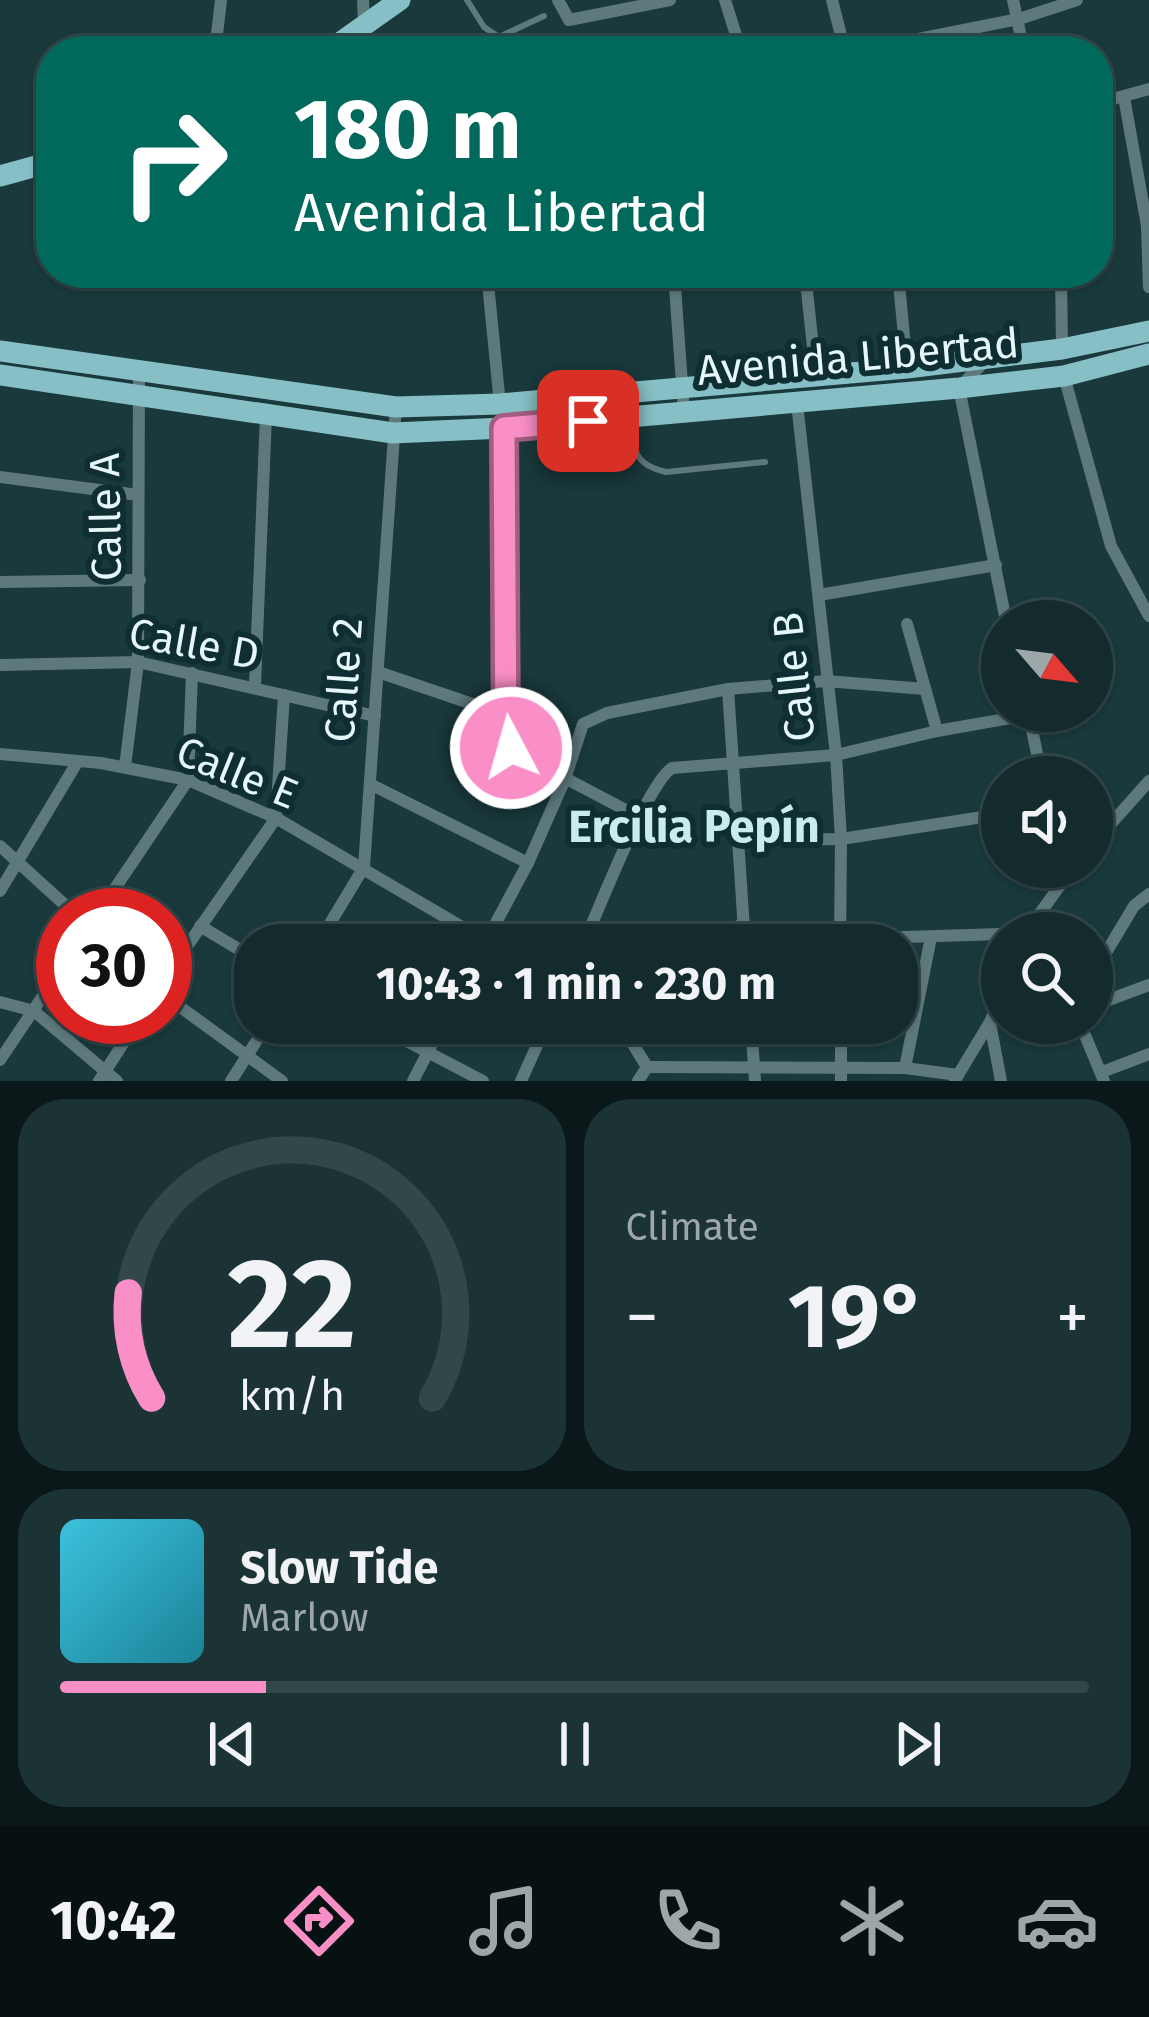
<!DOCTYPE html>
<meta charset="utf-8">
<style>
:root{--surface:#132b2d;--page:#1c3335;--text:#f1f3f6;--muted:#9da7aa;--line:#324749;--accent:#fa8fc7}
body{margin:0;font-family:"Fira Sans",sans-serif;background:var(--page);color:var(--text);height:100vh;display:flex;flex-direction:column;font-size:45px;white-space:nowrap}
*{box-sizing:border-box;margin:0}
p{font-size:39px;color:var(--muted)}
.icon{flex:none;width:66px;height:66px;fill:none;stroke:currentColor;stroke-width:2;stroke-linecap:round;stroke-linejoin:round}
.map{position:relative;height:1081px;overflow:hidden}
.sheet{display:flex;flex-direction:column;gap:18px;padding:18px;background:#0a1819;flex:1}
.sheet>*{flex:none}
.banner{position:absolute;left:36px;top:36px;width:1077px;height:252px;border-radius:48px;box-shadow:0 3px 9px #0004,0 0 0 3px var(--line);background:#00695c;color:#fff;overflow:hidden}
.needle{width:78px;rotate:118deg}
.fabs{position:absolute;left:981px;top:600px;display:grid;gap:24px}
.fabs a{display:grid;place-items:center;width:132px;height:132px;border-radius:50%;background:var(--surface);box-shadow:0 3px 9px #0004,0 0 0 3px var(--line);font-size:60px}
.speed{position:absolute;left:36px;top:888px;display:flex;gap:24px;font-size:60px;font-weight:700;text-align:center}
.speed>*{display:grid;place-content:center;width:156px;height:156px;border-radius:50%;background:var(--surface);box-shadow:0 3px 9px #0004,0 0 0 3px var(--line);line-height:1}
.speed .limit{border:18px solid #d22;background:#fff;color:#111}
.pin{position:absolute;display:grid;place-items:center;width:102px;height:102px;color:#fff;margin:-51px;border-radius:24px;box-shadow:0 6px 18px #0006}
.me{position:absolute;width:132px;margin:-66px;rotate:354deg;stroke-linejoin:round;filter:drop-shadow(0 0 9px #0008)}
.turn{display:flex;align-items:center;gap:42px;height:252px;padding:0 60px;font-size:54px}
.turn .icon{width:156px;height:156px;stroke-width:2.5}
.turn b{display:block;font-size:84px;line-height:102px}
.big{font-size:90px;font-weight:700;line-height:1.1}
.sheet .widget{flex:1;display:flex;flex-direction:column;justify-content:center;gap:18px;min-width:0;padding:0 42px;border-radius:48px;background:var(--page)}
.sheet .dial{align-items:center;gap:0}
.dial svg{height:312px;overflow:visible;fill:none;stroke:var(--line);stroke-width:7;stroke-linecap:round;text-anchor:middle}
.dial text{fill:var(--text);stroke:none}
.song{display:flex;align-items:center;gap:36px}
.cover{width:144px;height:144px;border-radius:18px;background:linear-gradient(135deg,hsl(190 70% 55%),hsl(190 70% 35%))}
.played{height:12px;border-radius:6px;background:linear-gradient(90deg,var(--accent) 20%,var(--line) 20%)}
.keys{display:flex;justify-content:space-around;direction:ltr}
.heat{display:flex;justify-content:space-between;align-items:center;font-size:66px;direction:ltr}
.sheet .tiles{flex:1;display:grid;gap:18px;grid-template-columns:1fr 1fr}
.widget:last-child{grid-column:span 2}
.trip{position:absolute;left:234px;top:924px;width:684px;height:120px;border-radius:48px;background:var(--surface);box-shadow:0 3px 9px #0004,0 0 0 3px var(--line);font-weight:700;line-height:120px;text-align:center}
.menu{display:flex;height:192px;justify-content:space-around;align-items:center;background:#081112;color:var(--muted)}
.menu .icon{width:84px;height:84px}
.menu .current{color:var(--accent)}
.menu b{font-size:54px;color:var(--text)}
.map>svg:first-child{display:block}
.lines{fill:none;stroke-linecap:round;stroke-linejoin:round}
.lane{stroke:#5e797c;stroke-width:6}
.street{stroke:#5e797c;stroke-width:12}
.primary{stroke:#86bfc5;stroke-width:21}
.route-casing{stroke:#a25d81;stroke-width:30}
.route{stroke:#fa8fc7;stroke-width:21}
.labels{text-anchor:middle;dominant-baseline:central;stroke-width:12;stroke-linejoin:round;paint-order:stroke}
.street-label{font-size:42px;fill:#e6f7f9;stroke:#0f2e32}
.neighbourhood-label{font-size:45px;font-weight:bold;fill:#c9ecf0;stroke:#0f2e32}
</style>
<div class="map">
<svg width="1149" height="1081" viewBox="0 0 1149 1081">
<rect width="100%" height="100%" fill="#19393c"/>
<g class="lines">
<g class="lane">
<path d="M467 0 484 27 499 37 544 16"/>
<path d="M631 421C632 450 635 465 666 472L765 462"/>
</g>
<g class="street">
<path d="M363 0 364 26"/>
<path d="M558 0 569 20 670 0"/>
<path d="M725 0 741 51"/>
<path d="M832 0 845 51"/>
<path d="M1013 0 1024 51"/>
<path d="M215 51 221 0"/>
<path d="M858 51 1019 19 1077 0"/>
<path d="M1124 97 1147 226 1149 287"/>
<path d="M1098 103 1149 89"/>
<path d="M674 273 684 412"/>
<path d="M805 273 816 375"/>
<path d="M898 273 907 368"/>
<path d="M1061 273 1062 349"/>
<path d="M451 281 488 283 500 405"/>
<path d="M984 362 959 388 1006 621"/>
<path d="M1064 376 1111 546 1149 616"/>
<path d="M797 403 836 755 841 839 840 945"/>
<path d="M504 425 506 738 523 756 641 818"/>
<path d="M0 477 138 495"/>
<path d="M0 582 140 580"/>
<path d="M819 595 996 565"/>
<path d="M907 624 937 731"/>
<path d="M0 665 138 662 375 716"/>
<path d="M378 672 505 715"/>
<path d="M255 686 266 415"/>
<path d="M728 689 745 945"/>
<path d="M1028 711 1042 777"/>
<path d="M0 754 101 763 188 780 276 818 491 944"/>
<path d="M125 767 138 662 139 372"/>
<path d="M370 784 528 863"/>
<path d="M738 841 841 839 1002 814"/>
<path d="M1092 845 1149 781"/>
<path d="M0 846 76 915"/>
<path d="M0 891 78 761"/>
<path d="M97 915 188 780 192 673"/>
<path d="M200 926 255 959"/>
<path d="M1026 933 1073 867"/>
<path d="M317 945 364 867 396 407"/>
<path d="M484 945 528 863 565 779 583 724 607 713 728 689 826 681 925 689"/>
<path d="M583 945C598 911 647 784 672 768L836 755 937 731 1028 715"/>
<path d="M700 945 744 923"/>
<path d="M819 945 840 939 1002 934"/>
<path d="M1092 976 1134 906 1149 894"/>
<path d="M165 978 276 818 284 695"/>
<path d="M165 996 282 1081"/>
<path d="M0 1002 34 1011 117 1081"/>
<path d="M1092 1006 1149 985"/>
<path d="M372 1023 483 1081"/>
<path d="M620 1023 647 1067 638 1081"/>
<path d="M751 1023 755 1081"/>
<path d="M841 1023V1081"/>
<path d="M990 1023 1001 1081"/>
<path d="M1080 1023 1104 1081"/>
<path d="M0 1060 63 966"/>
<path d="M647 1067 905 1068 958 1075"/>
<path d="M905 1068 931 937"/>
<path d="M1102 1072 1149 1054"/>
<path d="M955 1080 990 1022 1002 992"/>
<path d="M99 1081 140 1017"/>
<path d="M231 1081 268 1023"/>
<path d="M413 1081 443 1023"/>
<path d="M521 1081 547 1023"/>
</g>
<g class="primary">
<path d="M328 51 400 0"/>
<path d="M0 176 51 162"/>
<path d="M0 351 396 407 500 404 907 368 1062 349 1149 331"/>
<path d="M0 375 393 433 504 428 959 388 1064 376 1149 354"/>
</g>
</g>
<g class="lines">
<defs>
<path id="route" d="M511 748 506 738 504 428 588 421"/>
</defs>
<use href="#route" class="route-casing"/>
<use href="#route" class="route"/>
</g>
<g class="labels">
<g class="street-label">
<text transform="translate(858 357) rotate(-5)">Avenida Libertad</text>
<text transform="translate(106 517) rotate(-91)">Calle A</text>
<text transform="translate(194 644) rotate(10)">Calle D</text>
<text transform="translate(794 677) rotate(-96)">Calle B</text>
<text transform="translate(344 680) rotate(-86)">Calle 2</text>
<text transform="translate(237 773) rotate(22)">Calle E</text>
</g>
<g class="neighbourhood-label">
<text x="694" y="827">Ercilia Pepín</text>
</g>
</g>
</svg>
<div class="fabs">
<a><svg class="needle" viewBox="-14 -14 28 28"><path d="M0-13l5 13h-10z" fill="#e53935"/><path d="M0 13l5-13h-10z" fill="#9da7aa"/></svg></a>
<a><svg class="icon" aria-label="sound" viewBox="0 0 24 24"><path d="M4 9h4l5-4v14l-5-4H4zM17 9q2 3 0 6"/></svg></a>
<a><svg class="icon" aria-label="search" viewBox="0 0 24 24"><circle cx="10" cy="10" r="6"/><path d="M15 15l6 6"/></svg></a>
</div>
<div class="speed"><div class="limit">30</div></div>
<div class="pin" style="left:588px;top:421px;background:#d93025"><svg class="icon" aria-label="arrive" viewBox="0 0 24 24"><path d="M6 21V4h12l-3 4 3 4H6"/></svg></div>
<svg class="me" style="left:511px;top:748px" viewBox="-20 -20 40 40"><circle r="17" fill="#fa8fc7" stroke="#fff" stroke-width="3"/><path d="M0-11L8 9 0 5-8 9z" fill="#fff"/></svg>
<div class="trip">10:43 · 1 min · 230 m</div>
<div class="banner">
<div class="turn"><svg class="icon" aria-label="right" viewBox="0 0 24 24"><path d="M7 20v-9h11M14 6l5 5-5 5"/></svg><div><b>180 m</b>Avenida Libertad</div></div>
</div>
</div>
<section class="sheet">
<div class="tiles">
<div class="widget dial"><svg viewBox="0 0 100 80">
<path d="M14 69A42 42 0 1 1 86 69"/>
<path d="M14 69A42 42 0 0 1 8 42" stroke="#fa8fc7"/>
<text x="50" y="56" font-size="32" font-weight="700">22</text>
<text x="50" y="72" font-size="11">km/h</text>
</svg></div>
<div class="widget"><p>Climate</p>
<div class="heat"><a>−</a><b class="big">19°</b><a>+</a></div>
</div>
<div class="widget">
<div class="song"><i class="cover"></i><div><b>Slow Tide</b><p>Marlow</p></div></div>
<div class="played"></div>
<div class="keys"><svg class="icon" aria-label="previous" viewBox="0 0 24 24"><path d="M18 5L8 12l10 7zM5 5v14"/></svg><svg class="icon" aria-label="pause" viewBox="0 0 24 24"><path d="M8 5v14M16 5v14"/></svg><svg class="icon" aria-label="next" viewBox="0 0 24 24"><path d="M6 5l10 7-10 7zM19 5v14"/></svg></div>
</div>
</div>
</section>
<nav class="menu">
<b>10:42</b>
<svg class="icon current" aria-label="directions" viewBox="0 0 24 24"><path d="M12 3l9 9-9 9-9-9zM9 14v-3h6M13 9l2 2-2 2"/></svg>
<svg class="icon" aria-label="music" viewBox="0 0 24 24"><path d="M9 18V5l10-2v13"/><circle cx="6" cy="18" r="3"/><circle cx="16" cy="16" r="3"/></svg>
<svg class="icon" aria-label="phone" viewBox="0 0 24 24"><path d="M5 4h4l2 5-3 2q2 4 5 5l2-3 5 2v4C11 20 4 13 5 4z"/></svg>
<svg class="icon" aria-label="climate" viewBox="0 0 24 24"><path d="M12 3v18M4 7l16 10M4 17L20 7"/></svg>
<svg class="icon" aria-label="car" viewBox="0 0 24 24"><path d="M5 17H2v-5l4-1 3-4h7l3 4 3 1v5h-3M9 17h6M6 11h13"/><circle cx="7" cy="17" r="2"/><circle cx="17" cy="17" r="2"/></svg>
</nav>
